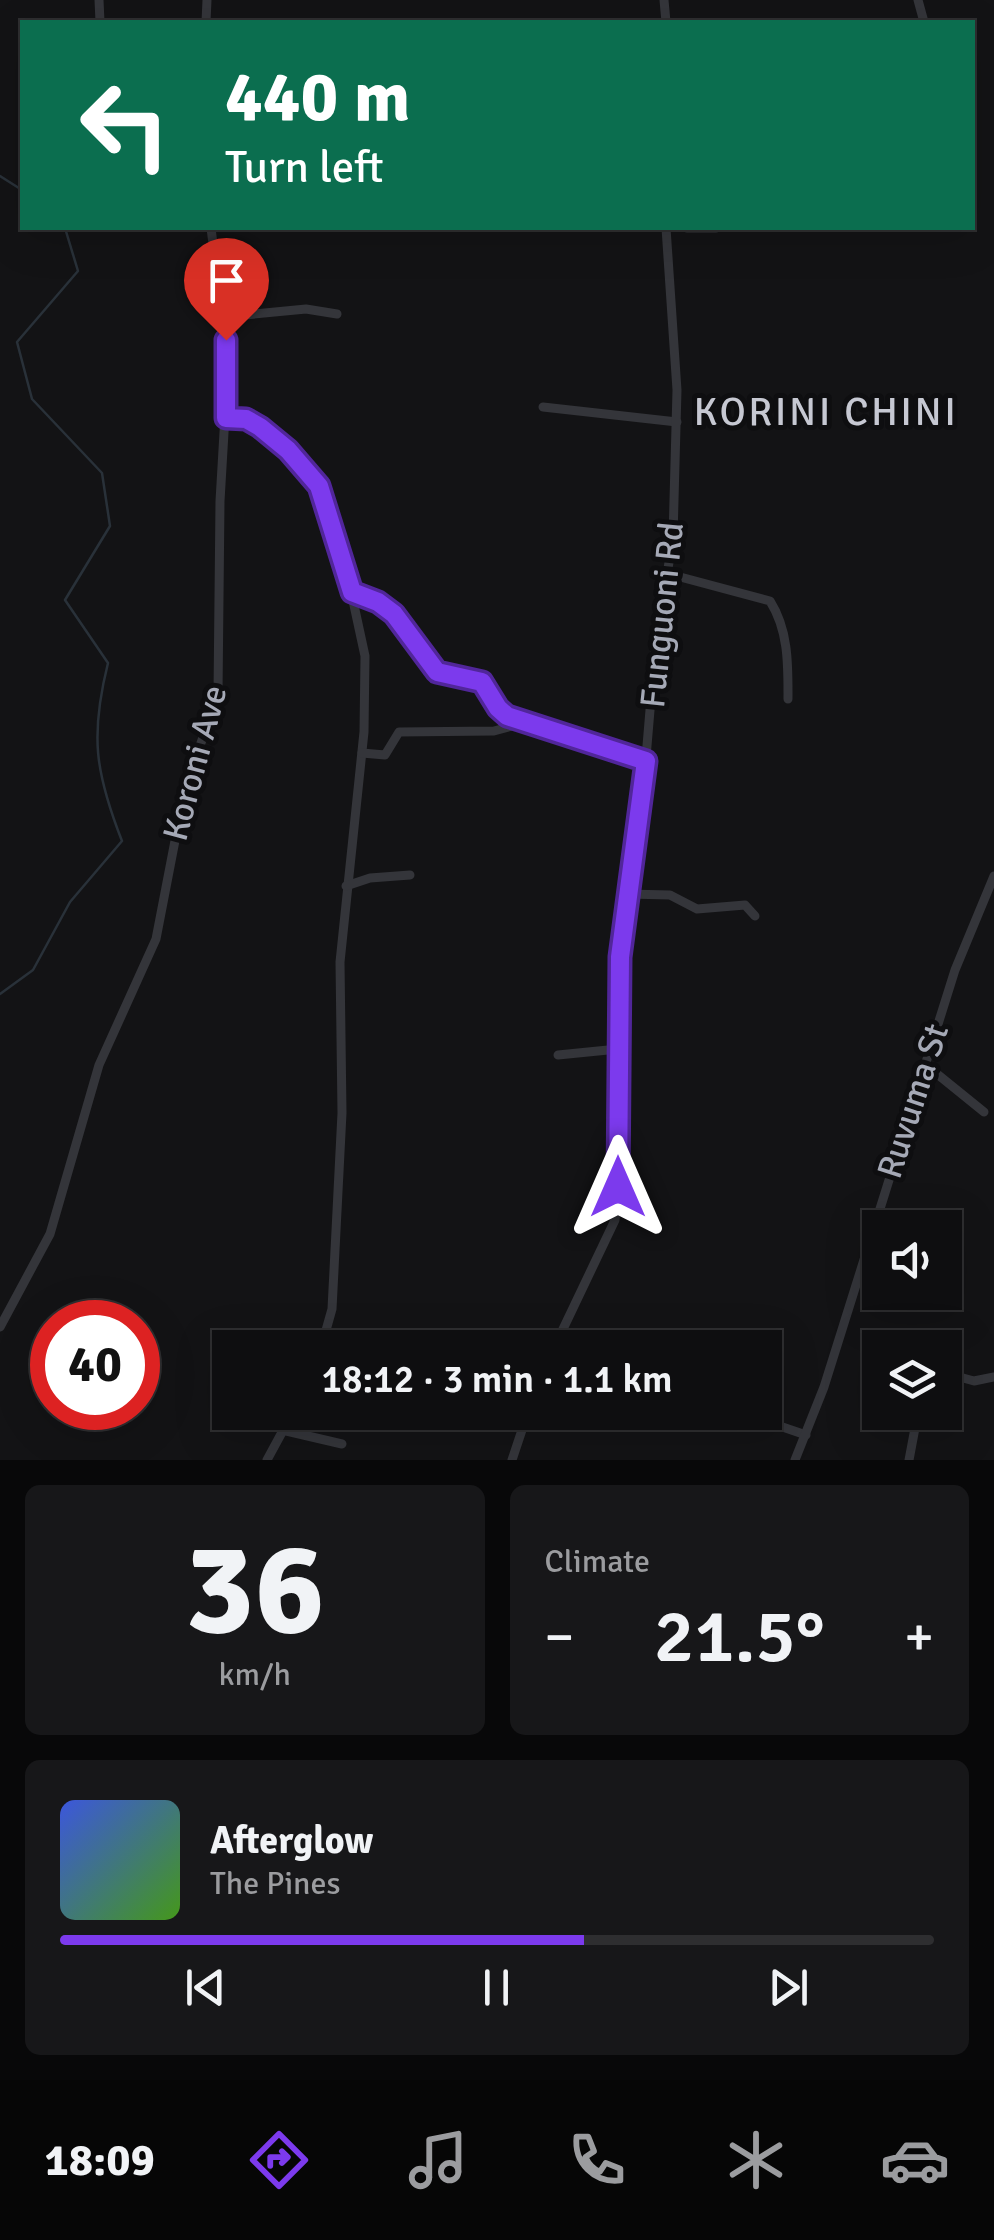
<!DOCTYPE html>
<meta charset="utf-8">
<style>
:root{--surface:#0e0e10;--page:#171719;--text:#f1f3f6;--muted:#9b9c9f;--line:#2e2e30;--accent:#7c3aed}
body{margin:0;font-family:Signika,sans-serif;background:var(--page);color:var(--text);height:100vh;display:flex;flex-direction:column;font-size:38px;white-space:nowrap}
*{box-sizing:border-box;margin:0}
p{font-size:32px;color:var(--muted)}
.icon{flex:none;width:55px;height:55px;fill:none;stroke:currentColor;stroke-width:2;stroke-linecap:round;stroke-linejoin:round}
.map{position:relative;height:1460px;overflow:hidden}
.sheet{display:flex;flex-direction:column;gap:25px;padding:25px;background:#080809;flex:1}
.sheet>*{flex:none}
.hud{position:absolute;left:20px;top:20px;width:955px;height:210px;border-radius:0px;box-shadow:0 10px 40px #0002,0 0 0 2px var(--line);background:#0b6e4f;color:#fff;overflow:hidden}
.controls{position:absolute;left:862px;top:1210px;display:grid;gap:20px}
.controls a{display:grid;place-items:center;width:100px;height:100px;border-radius:0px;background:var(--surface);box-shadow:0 10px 40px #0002,0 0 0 2px var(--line);font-size:50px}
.speed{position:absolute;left:30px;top:1300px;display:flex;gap:20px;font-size:50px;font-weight:700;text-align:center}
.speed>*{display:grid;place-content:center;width:130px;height:130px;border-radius:50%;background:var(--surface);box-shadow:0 10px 40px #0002,0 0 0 2px var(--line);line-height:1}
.speed .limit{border:15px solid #d22;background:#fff;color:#111}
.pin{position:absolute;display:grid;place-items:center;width:85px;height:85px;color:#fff;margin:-102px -42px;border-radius:50% 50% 50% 0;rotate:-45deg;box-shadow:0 0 10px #0007}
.pin .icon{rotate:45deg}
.me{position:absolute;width:110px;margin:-55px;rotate:0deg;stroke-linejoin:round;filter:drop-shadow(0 0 8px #0008)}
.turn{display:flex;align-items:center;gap:35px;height:210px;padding:0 40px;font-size:45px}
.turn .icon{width:130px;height:130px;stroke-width:2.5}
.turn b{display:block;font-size:70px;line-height:85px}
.big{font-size:75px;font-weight:600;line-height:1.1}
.sheet .card{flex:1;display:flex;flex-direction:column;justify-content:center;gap:15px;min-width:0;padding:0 35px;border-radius:15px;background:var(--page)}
.sheet .dial{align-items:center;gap:0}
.dial b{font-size:130px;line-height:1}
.song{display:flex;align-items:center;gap:30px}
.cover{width:120px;height:120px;border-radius:15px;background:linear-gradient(135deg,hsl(230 70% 55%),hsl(100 70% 35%))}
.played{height:10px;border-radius:5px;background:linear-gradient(90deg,var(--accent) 60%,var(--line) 60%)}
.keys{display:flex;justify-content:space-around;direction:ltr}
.heat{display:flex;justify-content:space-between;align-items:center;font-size:55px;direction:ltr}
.sheet .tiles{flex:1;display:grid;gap:25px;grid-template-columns:1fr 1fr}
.card:last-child{grid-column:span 2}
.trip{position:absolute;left:212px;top:1330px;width:570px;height:100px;border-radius:0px;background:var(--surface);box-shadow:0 10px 40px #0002,0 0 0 2px var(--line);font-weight:600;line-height:100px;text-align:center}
.menu{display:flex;height:160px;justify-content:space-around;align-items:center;background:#060606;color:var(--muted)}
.menu .icon{width:70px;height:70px}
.menu .active{color:var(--accent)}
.menu b{font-size:45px;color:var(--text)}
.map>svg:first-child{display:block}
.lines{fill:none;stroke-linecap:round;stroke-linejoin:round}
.stream{stroke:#293139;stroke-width:2.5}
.minor{stroke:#34353a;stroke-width:9}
.route-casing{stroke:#51269a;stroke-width:25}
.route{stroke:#7c3aed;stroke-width:18}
.labels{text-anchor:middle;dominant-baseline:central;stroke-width:10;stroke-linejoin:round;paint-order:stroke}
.street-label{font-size:35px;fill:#a5a9b6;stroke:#0e0e10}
.quarter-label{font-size:40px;letter-spacing:2.5px;fill:#c6c8d2;stroke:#0e0e10}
</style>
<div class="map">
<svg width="994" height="1460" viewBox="0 0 994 1460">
<rect width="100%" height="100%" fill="#131315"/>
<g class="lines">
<g class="stream">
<path d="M0 176 22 190"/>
<path d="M0 994 33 970 70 902 122 841C95 772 90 735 108 663L65 600 110 526 102 473 32 399 17 342 78 271 65 228"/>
</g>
<g class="minor">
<path d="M99 0 100 22"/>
<path d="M664 0 666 22"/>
<path d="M918 0 924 22"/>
<path d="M206 22 207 0"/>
<path d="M687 228H716"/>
<path d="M224 317 306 309 337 314"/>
<path d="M543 407 677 422"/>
<path d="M227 418 249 420 260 427 289 451 319 485 344 559 365 656 364 732 340 962 342 1113 332 1309 321 1348"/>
<path d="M669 574 770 601C789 631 788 666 788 699"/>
<path d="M352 592 378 602 393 614 437 673 482 682 498 708 507 716 646 761"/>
<path d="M362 753 385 755 399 732 494 731 523 723"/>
<path d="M346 886 370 878 410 875"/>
<path d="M627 894 670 895 697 909 745 905 755 916"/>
<path d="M558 1055 618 1049"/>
<path d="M926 1065 984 1112"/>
<path d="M0 1327 50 1234 99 1065 156 939 185 789 218 694 220 501 228 364 211 228"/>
<path d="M554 1348 615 1220 619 1187 620 957 643 793 655 651 673 537 677 390 666 228"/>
<path d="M945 1373 974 1381 994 1377"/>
<path d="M739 1412 806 1435"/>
<path d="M282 1430 342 1444"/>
<path d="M267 1460 293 1412"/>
<path d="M512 1460 528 1412"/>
<path d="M795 1460 824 1387 955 970 994 876"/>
<path d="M909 1460 918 1412"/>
</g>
</g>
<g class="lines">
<defs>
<path id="route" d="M226 340V418L246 419 260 427 288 450 319 486 352 592 378 602 394 614 437 672 482 682 498 708 507 716 646 761 620 957 618 1187"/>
</defs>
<use href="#route" class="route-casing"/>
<use href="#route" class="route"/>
</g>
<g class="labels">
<g class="street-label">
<text transform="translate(662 615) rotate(-84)">Funguoni Rd</text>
<text transform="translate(195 763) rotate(-75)">Koroni Ave</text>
<text transform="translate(913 1101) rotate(-72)">Ruvuma St</text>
</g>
<g class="quarter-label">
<text x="826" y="412">KORINI CHINI</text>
</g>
</g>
</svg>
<div class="controls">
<a><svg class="icon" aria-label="sound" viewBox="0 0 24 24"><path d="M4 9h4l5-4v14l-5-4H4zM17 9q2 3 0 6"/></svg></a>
<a><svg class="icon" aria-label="layers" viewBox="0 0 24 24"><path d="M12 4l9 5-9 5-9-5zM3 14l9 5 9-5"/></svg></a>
</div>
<div class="speed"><div class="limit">40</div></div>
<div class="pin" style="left:226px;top:340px;background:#d93025"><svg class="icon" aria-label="arrive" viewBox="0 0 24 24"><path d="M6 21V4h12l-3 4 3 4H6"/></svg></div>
<svg class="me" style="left:618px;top:1187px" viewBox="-20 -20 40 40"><path d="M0-17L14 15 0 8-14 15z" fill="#7c3aed" stroke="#fff" stroke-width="4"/></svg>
<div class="trip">18:12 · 3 min · 1.1 km</div>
<div class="hud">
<div class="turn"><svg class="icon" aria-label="left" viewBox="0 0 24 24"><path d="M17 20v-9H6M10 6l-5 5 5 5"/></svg><div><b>440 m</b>Turn left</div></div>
</div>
</div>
<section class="sheet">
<div class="tiles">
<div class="card dial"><b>36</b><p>km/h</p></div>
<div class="card"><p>Climate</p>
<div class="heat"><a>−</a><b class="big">21.5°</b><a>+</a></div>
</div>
<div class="card">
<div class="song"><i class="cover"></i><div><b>Afterglow</b><p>The Pines</p></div></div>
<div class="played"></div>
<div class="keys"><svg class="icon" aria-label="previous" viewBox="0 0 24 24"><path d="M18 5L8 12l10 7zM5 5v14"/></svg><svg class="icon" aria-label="pause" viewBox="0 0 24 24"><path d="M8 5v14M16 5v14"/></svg><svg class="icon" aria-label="next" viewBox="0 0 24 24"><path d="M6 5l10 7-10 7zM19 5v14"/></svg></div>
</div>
</div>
</section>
<nav class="menu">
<b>18:09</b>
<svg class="icon active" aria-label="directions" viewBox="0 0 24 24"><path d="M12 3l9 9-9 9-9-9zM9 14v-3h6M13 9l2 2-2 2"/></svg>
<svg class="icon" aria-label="music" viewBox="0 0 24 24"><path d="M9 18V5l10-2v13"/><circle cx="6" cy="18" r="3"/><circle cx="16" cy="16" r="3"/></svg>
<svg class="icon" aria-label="phone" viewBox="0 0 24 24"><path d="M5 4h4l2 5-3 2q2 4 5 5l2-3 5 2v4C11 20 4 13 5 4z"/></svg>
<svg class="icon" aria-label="climate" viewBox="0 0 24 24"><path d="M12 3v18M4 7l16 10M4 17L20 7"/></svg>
<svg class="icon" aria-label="car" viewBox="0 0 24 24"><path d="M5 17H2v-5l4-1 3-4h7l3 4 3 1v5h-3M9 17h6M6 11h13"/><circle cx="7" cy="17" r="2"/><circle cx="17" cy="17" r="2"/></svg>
</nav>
